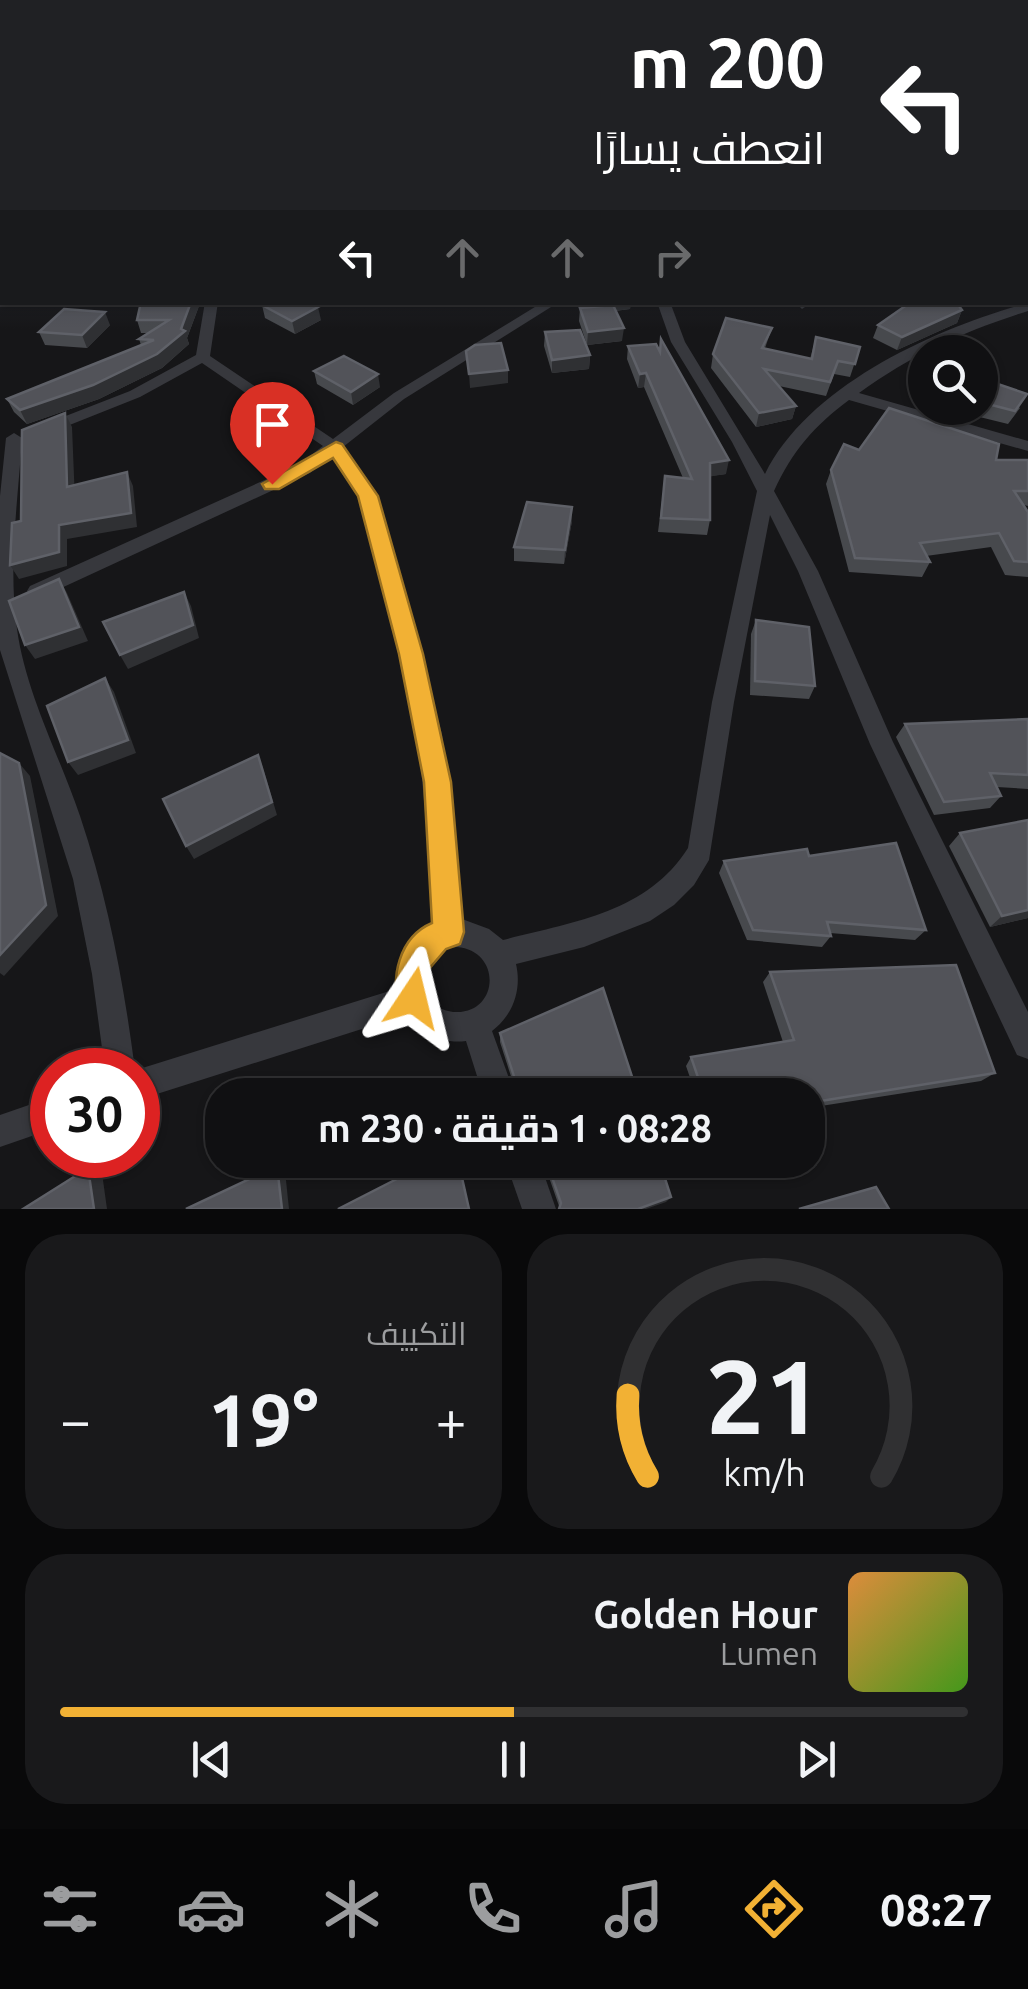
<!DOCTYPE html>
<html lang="ar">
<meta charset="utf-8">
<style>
:root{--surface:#101012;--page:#19191b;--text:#f1f3f6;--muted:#9c9d9f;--line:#303032;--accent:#f2b134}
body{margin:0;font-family:Ubuntu,Cairo,sans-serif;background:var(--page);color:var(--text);direction:rtl;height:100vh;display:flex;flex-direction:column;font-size:38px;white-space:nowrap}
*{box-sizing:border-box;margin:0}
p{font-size:32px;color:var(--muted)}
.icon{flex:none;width:55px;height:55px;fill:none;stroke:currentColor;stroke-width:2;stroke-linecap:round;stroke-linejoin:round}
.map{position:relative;height:1209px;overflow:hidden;direction:ltr}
.panel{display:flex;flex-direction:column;gap:25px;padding:25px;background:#09090a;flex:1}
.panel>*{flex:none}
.banner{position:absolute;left:0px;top:0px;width:1030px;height:305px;box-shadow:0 2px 8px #0004,0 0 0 2px var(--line);direction:rtl;background:#202124;color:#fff;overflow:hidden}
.buttons{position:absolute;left:908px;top:335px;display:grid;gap:20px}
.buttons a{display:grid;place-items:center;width:90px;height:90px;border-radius:50%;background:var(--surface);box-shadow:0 2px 8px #0004,0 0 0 2px var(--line);font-size:50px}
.speed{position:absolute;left:30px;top:1048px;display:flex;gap:20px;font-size:50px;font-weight:700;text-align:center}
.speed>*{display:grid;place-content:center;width:130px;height:130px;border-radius:50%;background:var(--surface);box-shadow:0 2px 8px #0004,0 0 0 2px var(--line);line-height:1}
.speed .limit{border:15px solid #d22;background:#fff;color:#111}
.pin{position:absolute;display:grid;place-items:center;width:85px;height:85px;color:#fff;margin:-102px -42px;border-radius:50% 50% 50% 0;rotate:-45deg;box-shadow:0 0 10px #0007}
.pin .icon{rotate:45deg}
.me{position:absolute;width:110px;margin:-55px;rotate:10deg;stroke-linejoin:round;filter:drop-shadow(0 0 8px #0008)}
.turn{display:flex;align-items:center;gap:35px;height:210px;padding:0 40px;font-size:45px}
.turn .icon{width:130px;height:130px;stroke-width:2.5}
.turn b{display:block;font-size:70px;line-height:85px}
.lanes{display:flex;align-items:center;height:95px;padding:0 40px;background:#0003;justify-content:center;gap:50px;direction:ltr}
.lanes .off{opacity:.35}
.big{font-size:75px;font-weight:700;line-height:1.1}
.panel .tile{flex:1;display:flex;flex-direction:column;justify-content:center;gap:15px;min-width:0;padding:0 35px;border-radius:40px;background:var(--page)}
.panel .dial{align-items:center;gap:0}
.dial svg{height:260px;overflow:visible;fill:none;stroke:var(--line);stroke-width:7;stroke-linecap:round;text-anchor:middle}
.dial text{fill:var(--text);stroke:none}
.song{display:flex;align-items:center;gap:30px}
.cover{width:120px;height:120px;border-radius:15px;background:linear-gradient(135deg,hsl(30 70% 55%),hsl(100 70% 35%))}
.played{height:10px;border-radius:5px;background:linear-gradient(90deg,var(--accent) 50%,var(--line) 50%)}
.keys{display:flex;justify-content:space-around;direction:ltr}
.heat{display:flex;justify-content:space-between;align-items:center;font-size:55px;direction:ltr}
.panel .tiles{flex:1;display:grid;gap:25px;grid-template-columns:1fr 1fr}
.tile:last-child{grid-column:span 2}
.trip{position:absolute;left:205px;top:1078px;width:620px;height:100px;border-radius:40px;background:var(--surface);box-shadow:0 2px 8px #0004,0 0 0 2px var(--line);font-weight:700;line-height:100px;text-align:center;direction:rtl}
.tabs{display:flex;height:160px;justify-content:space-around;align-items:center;background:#060607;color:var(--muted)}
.tabs .icon{width:70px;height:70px}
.tabs .selected{color:var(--accent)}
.tabs b{font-size:45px;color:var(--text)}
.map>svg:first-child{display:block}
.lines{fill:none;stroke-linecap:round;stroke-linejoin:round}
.street{fill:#37383d;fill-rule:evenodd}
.wall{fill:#47494d}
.shaded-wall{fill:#2f3033}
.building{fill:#525359;stroke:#5f6168;stroke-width:2.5}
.route{fill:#f2b134;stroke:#9d7322;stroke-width:2.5}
</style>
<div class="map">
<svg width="1028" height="1209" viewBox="0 0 1028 1209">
<rect width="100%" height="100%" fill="#161618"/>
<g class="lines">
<g class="street">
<rect x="0" y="235" width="2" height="6"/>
<path d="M205 302H218L210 356 333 439 394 393 543 302H559L404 399 343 447 377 496 442 734 462 919 489 929 503 940C572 922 647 913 688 848L712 702 757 491 732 442 671 342 657 302H670L685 342 765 474C809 385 936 328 1028 303V311C964 331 913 354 859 393L1028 441V451L849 400C815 425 792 451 774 491L818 571 893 742 1028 1012V1059L1017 1055 870 744 798 571 770 515 734 702 709 860 694 885 674 905 650 921 584 947 516 964C522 990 513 1015 492 1031L515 1095H483L466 1041C442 1044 420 1034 406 1015L138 1100 136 1070 396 989C394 960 408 936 435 924L418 734 359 496 332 455 310 473 44 596H30L27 591 30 586 298 465 323 446 202 363 140 397 52 432H40V426L130 391 196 355ZM457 947C502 951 499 1012 457 1012 415 1012 412 951 457 947Z"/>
<path d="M795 302H808V305L802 309Z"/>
<path d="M14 433 22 438C18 501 8 565 17 629 26 694 59 754 80 816 108 899 124 984 135 1070H105L92 974 73 879 0 650V496L6 438Z"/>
<path d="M52 1097V1129L0 1147V1115Z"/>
<path d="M505 1160H539L556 1209H522Z"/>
</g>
</g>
<g class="wall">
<path d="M593 302H631L630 309 615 311 622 341 587 345 579 321 580 308 595 307Z"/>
<path d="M911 302H956L962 310 957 323 897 350 873 338 878 325Z"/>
<path d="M262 305 321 320 295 334 265 318Z"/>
<path d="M199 306 187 338 189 344 162 368 99 399 27 424 14 412 7 399 141 345 139 339 148 333H141L137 320Z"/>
<path d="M110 325 87 348 45 345 39 332Z"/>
<path d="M772 328 765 348 810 359 816 337 860 347 850 377 834 374 826 396 779 386 796 406 792 419 756 427 711 368 713 354Z"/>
<path d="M545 332 590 355 589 369 552 373 544 346Z"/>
<path d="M661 339 726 474 710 476V520L707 535 658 532 665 476 683 478 644 387 638 388 627 359 628 346 660 351Z"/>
<path d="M314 371 380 387 353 405 317 384Z"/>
<path d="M980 378 1020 408 1008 424 943 408H980Z"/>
<path d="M859 450 996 460H1028V506L1024 505 1028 512V577L1005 575 991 547 926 556 930 562 922 577 849 572 826 484 831 470Z"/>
<path d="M572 521 564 564 514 561V547Z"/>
<path d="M756 620 815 686 809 699 750 695 751 634Z"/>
<path d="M1028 719V789L997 787 1001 796 990 808 934 815 896 737 905 724Z"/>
<path d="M1028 820V918L990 927 949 846 960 833Z"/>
<path d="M724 861 926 930 915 940 830 933 831 936 822 947 747 940 719 873Z"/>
<path d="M770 972 995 1073 981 1081 808 1108V1095H696L686 1066 691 1057 783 1042 763 982Z"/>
<path d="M500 1033 638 1095H517L500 1042Z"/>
<path d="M543 1160H659L666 1202 559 1206Z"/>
<path d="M717 1160H808L815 1164 806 1169Z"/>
</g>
<g class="shaded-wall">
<path d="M2 176V190L0 191V177Z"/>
<path d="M191 302H198L199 306 187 338 189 344 162 368 99 399 27 424 20 410 181 329Z"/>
<path d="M598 302H631L630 309 597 313Z"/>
<path d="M318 307 321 320 295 334 292 321Z"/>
<path d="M962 310 957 323 897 350 902 337Z"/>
<path d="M105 312 110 325 87 348 82 335Z"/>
<path d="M624 328 622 341 587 345 588 332Z"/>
<path d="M590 355 589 369 552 373V360Z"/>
<path d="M508 370V383L470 388 469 374Z"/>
<path d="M646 373 644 387 638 388 640 374Z"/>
<path d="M378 374 380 387 353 405 351 392Z"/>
<path d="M796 406 792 419 756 427 759 413Z"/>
<path d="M65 413 72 427 75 501 67 487Z"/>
<path d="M729 460 726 474 707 477 710 463Z"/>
<path d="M127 472 133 486 137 527 67 539V566L19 579 10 565Z"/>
<path d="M572 507V521L564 564 565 550Z"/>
<path d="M59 579 67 593 88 641 35 659 25 645Z"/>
<path d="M184 592 191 606 199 638 128 669 120 655Z"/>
<path d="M105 678 114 692 136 753 78 775 68 762Z"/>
<path d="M258 755 263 768 277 815 194 859 186 846Z"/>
<path d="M19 763 30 776 58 916 4 976 0 973V955Z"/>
<path d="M1028 910V918L990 927 1002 916Z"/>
<path d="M277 1166 285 1171 289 1209H282Z"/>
<path d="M88 1168 102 1173 107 1209H94Z"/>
<path d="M671 1197 666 1202 646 1209H638Z"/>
</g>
<g class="building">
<path d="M141 302H191L181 329 185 331 157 354 93 385 20 410 7 399 154 340 139 339 169 320H137Z"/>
<path d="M267 302H309L318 307 292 321 262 305Z"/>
<path d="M911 302 933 304 931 302H956L962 310 902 337 878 325Z"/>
<path d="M613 305 624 328 588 332 580 308Z"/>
<path d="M64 309 105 312 82 335 39 332Z"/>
<path d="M726 318 772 328 762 348 812 359 816 337 860 347 855 364 838 361 830 382 764 369 796 406 759 413 713 354Z"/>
<path d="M580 330 590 355 552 360 545 332Z"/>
<path d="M661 339 729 460 710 463V520L661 518 665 476 692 479 646 373 640 374 628 346 656 344 660 352Z"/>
<path d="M501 343 508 370 469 374 466 351 475 345Z"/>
<path d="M344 356 378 374 351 392 314 371Z"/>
<path d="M980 378 1027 394 1015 411 980 402Z"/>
<path d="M889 408 999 444 996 460H1028V491H1014L1028 512V562L1014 561 999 533 920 543 930 562 855 558 831 470 844 444 859 450Z"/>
<path d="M65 413 67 487 127 472 131 513 59 525V552L10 565 12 523 21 521 22 430Z"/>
<path d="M527 502 572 507 565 550 514 547Z"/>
<path d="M59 579 79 627 25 645 9 601Z"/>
<path d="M184 592 193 625 120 655 103 622Z"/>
<path d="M756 620 809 627 815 686 755 681Z"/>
<path d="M105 678 128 740 68 762 47 706Z"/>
<path d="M1028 719V775L990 773 1001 796 944 802 905 724Z"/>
<path d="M0 753 19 763 46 905 0 955Z"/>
<path d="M258 755 272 802 186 846 163 799Z"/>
<path d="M1028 820V910L1002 916 960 833Z"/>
<path d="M896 843 926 930 827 922 831 936 753 930 724 861 807 849 809 856Z"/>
<path d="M956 965 995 1073 808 1103V1095H704L691 1057 794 1040 770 972Z"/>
<path d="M603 988 638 1095H520L500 1033Z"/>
<path d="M808 1127 815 1164 779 1160H808Z"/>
<path d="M434 1160H458L469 1209H338Z"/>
<path d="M546 1160H659L671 1197 638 1209H559L561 1203Z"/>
<path d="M277 1166 282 1209H186Z"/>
<path d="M88 1168 94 1209H23Z"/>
<path d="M876 1187 889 1209H799Z"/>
</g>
<linearGradient id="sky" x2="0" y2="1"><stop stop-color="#0c0c0d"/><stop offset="0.49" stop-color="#363c48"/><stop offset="1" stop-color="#363c48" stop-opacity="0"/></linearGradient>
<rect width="1028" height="329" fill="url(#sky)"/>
<path class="route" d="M336 442 342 444 378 496 423 654 451 782 464 932 460 944 446 949 429 969 430 998 425 1010 413 1015 401 1010C389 979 399 937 432 923L424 782 399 654 358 496 333 458 279 489H265L262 484Z"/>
</svg>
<div class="buttons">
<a><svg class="icon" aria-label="search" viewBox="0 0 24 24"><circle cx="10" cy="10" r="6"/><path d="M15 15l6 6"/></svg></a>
</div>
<div class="speed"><div class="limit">30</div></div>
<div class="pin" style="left:272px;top:484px;background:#d93025"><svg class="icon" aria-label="arrive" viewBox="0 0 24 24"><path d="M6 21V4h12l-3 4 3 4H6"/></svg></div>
<svg class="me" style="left:413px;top:998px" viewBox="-20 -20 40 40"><path d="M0-17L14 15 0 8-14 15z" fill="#f2b134" stroke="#fff" stroke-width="4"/></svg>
<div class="trip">08:28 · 1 دقيقة · 230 m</div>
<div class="banner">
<div class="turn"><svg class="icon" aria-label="left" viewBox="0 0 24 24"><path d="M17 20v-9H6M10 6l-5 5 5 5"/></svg><div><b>200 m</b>انعطف يسارًا</div></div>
<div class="lanes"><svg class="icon" aria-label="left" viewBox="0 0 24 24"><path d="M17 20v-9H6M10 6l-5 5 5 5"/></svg><svg class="icon off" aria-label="ahead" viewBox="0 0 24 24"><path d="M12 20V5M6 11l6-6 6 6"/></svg><svg class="icon off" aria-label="ahead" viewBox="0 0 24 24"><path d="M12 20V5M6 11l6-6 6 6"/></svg><svg class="icon off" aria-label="right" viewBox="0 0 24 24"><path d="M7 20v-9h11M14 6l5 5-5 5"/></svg></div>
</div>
</div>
<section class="panel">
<div class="tiles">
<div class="tile dial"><svg viewBox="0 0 100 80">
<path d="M14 69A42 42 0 1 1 86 69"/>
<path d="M14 69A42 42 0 0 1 8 44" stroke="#f2b134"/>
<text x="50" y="56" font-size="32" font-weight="700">21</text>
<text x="50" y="72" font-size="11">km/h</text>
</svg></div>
<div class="tile"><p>التكييف</p>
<div class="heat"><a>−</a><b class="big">19°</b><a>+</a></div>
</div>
<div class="tile">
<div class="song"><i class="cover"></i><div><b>Golden Hour</b><p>Lumen</p></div></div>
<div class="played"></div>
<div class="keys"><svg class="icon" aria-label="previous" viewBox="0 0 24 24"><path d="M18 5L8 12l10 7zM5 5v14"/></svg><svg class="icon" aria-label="pause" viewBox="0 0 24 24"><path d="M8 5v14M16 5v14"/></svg><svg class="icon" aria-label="next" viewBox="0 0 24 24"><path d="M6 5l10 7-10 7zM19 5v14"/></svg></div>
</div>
</div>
</section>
<nav class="tabs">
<b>08:27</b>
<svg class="icon selected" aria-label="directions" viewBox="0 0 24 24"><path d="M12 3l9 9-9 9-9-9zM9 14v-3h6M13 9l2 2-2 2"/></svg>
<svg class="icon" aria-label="music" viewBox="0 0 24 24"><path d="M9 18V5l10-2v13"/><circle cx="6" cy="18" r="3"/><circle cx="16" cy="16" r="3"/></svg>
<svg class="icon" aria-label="phone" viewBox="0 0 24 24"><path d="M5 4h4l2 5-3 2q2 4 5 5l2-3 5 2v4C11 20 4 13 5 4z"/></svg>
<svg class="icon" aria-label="climate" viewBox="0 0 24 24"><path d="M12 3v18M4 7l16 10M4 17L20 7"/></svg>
<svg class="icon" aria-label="car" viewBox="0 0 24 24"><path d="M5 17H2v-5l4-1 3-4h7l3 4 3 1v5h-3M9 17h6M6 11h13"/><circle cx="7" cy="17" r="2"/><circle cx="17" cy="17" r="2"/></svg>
<svg class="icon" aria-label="filters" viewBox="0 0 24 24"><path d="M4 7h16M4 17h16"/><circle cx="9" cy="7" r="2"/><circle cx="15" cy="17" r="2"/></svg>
</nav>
